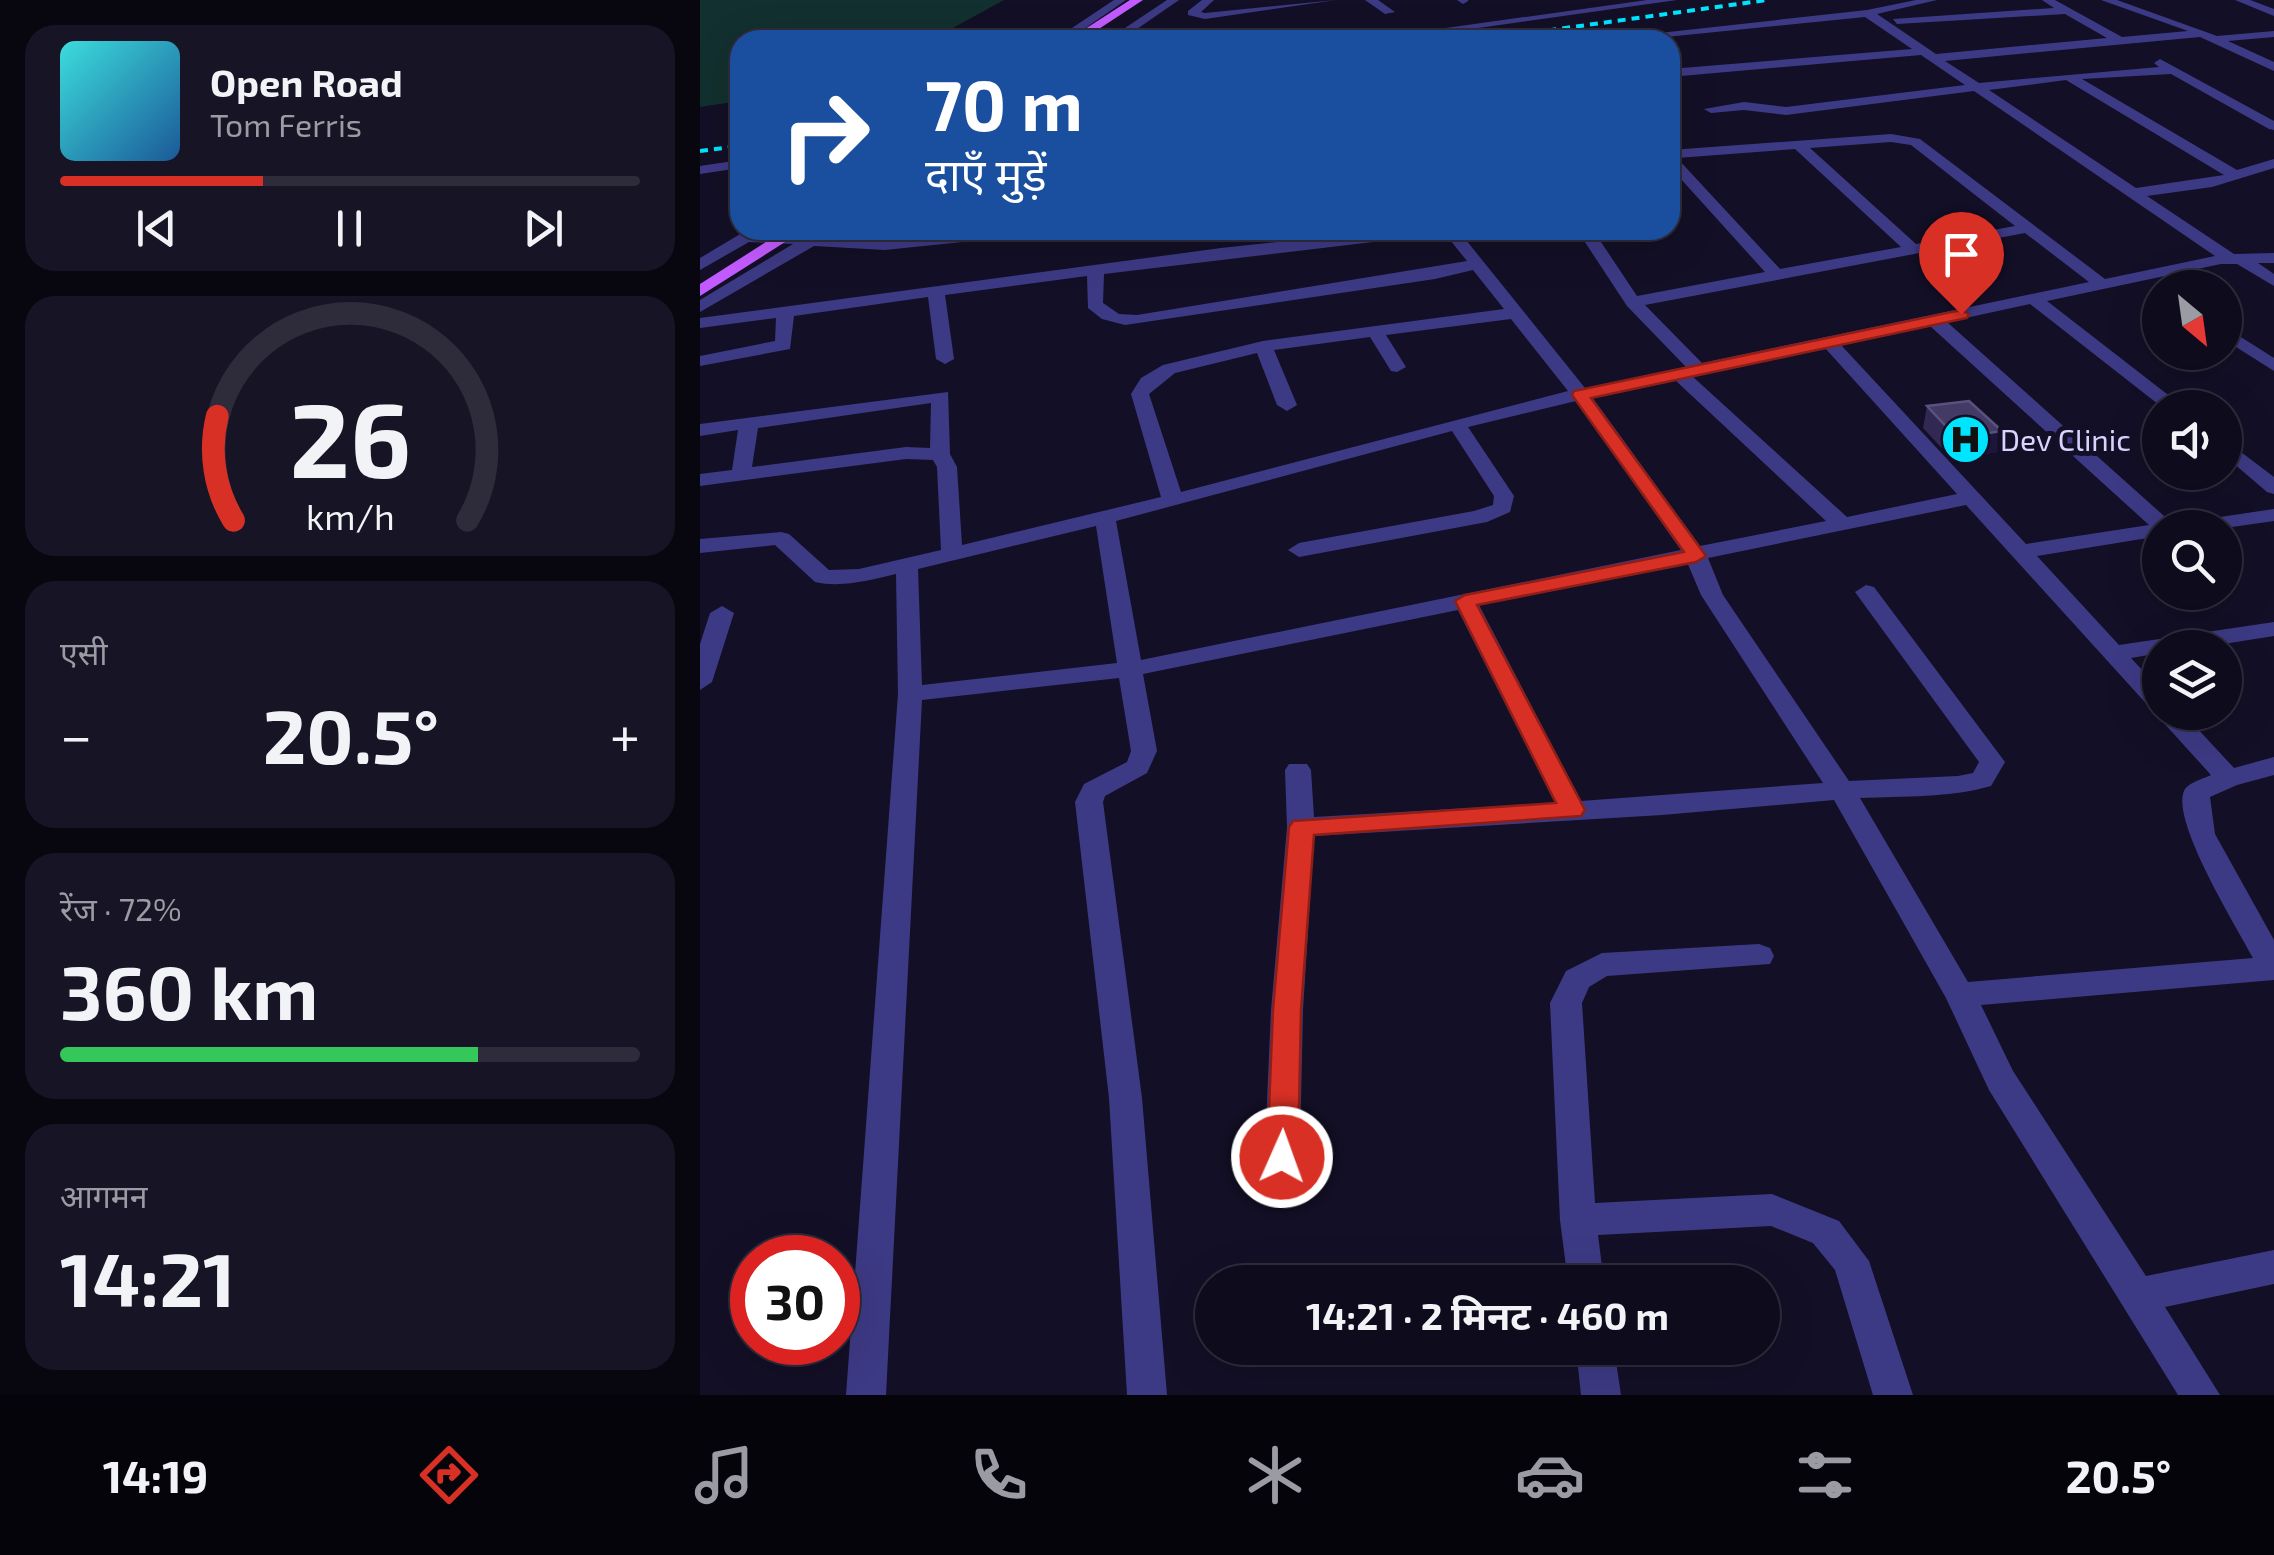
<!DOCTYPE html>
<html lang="hi">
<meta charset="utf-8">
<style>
:root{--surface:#0e0b1c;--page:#171425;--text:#f1f3f6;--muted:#9b9ba3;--line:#2e2b3b;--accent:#d93025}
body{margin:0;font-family:"Exo 2","Noto Sans Devanagari",sans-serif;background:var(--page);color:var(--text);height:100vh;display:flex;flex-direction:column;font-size:38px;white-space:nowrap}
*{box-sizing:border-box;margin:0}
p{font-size:32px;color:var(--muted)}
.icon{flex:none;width:55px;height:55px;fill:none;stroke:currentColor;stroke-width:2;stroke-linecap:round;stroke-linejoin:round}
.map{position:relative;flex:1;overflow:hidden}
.panel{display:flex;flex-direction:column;gap:25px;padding:25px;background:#08060f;width:700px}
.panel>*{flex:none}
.guide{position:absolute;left:30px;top:30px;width:950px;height:210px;border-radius:30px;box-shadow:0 10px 40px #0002,0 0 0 2px var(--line);background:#1a4fa0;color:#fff;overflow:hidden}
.needle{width:65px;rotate:151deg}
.controls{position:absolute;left:1442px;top:270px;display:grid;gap:20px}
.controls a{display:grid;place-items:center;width:100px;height:100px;border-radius:50%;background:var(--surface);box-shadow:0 10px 40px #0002,0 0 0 2px var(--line);font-size:50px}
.speed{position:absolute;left:30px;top:1235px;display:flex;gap:20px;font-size:50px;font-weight:700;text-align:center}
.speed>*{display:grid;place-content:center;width:130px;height:130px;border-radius:50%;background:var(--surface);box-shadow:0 10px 40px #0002,0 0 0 2px var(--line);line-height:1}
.speed .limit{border:15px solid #d22;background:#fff;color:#111}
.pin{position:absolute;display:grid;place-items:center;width:85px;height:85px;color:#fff;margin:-102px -42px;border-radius:50% 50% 50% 0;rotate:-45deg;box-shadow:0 0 10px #0007}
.pin .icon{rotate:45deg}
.me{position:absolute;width:110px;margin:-55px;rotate:2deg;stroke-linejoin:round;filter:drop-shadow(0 0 8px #0008)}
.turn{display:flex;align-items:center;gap:35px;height:210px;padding:0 30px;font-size:45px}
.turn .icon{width:130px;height:130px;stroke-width:2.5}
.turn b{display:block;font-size:70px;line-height:85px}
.big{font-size:75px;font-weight:700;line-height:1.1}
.panel .widget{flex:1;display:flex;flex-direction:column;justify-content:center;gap:15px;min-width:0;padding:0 35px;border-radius:30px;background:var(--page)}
.panel .dial{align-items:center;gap:0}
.dial svg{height:260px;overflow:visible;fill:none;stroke:var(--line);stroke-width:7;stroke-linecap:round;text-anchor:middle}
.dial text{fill:var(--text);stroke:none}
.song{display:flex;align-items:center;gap:30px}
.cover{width:120px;height:120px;border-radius:15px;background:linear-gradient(135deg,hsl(180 70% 55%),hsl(210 70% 35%))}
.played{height:10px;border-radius:5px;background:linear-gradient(90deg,var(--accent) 35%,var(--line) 35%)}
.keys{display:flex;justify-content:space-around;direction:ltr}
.heat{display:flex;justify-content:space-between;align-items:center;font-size:55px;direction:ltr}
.charge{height:15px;border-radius:8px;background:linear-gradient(90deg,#34c759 72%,var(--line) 0)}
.trip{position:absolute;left:495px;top:1265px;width:585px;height:100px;border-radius:50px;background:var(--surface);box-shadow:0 10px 40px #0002,0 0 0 2px var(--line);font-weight:700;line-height:100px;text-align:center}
.tabs{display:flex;height:160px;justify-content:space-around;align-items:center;background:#06040b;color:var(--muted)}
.tabs .icon{width:70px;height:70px}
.tabs .active{color:var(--accent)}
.tabs b{font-size:45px;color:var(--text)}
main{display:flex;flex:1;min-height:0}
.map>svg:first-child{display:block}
.green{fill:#12302f}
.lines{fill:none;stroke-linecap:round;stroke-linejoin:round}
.minor{fill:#3d3a85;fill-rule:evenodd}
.major{fill:#c25bff;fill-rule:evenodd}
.rail{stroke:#00e5ff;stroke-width:4;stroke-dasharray:8 6;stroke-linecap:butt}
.wall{fill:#312854}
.shaded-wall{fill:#1d163a}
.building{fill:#433a66;stroke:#5a527e;stroke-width:2.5}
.route{fill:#d93025;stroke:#8d1f18;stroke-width:2.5}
.labels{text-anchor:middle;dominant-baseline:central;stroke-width:10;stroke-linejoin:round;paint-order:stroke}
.far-poi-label{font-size:30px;fill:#d9d4ff;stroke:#130f26;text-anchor:start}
</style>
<main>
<section class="panel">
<div class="widget">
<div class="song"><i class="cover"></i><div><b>Open Road</b><p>Tom Ferris</p></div></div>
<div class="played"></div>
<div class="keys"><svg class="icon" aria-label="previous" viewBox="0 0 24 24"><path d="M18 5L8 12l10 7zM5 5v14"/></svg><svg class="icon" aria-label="pause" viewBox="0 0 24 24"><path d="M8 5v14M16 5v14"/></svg><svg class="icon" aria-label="next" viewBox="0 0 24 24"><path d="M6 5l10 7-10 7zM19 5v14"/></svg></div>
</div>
<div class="widget dial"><svg viewBox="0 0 100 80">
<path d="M14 69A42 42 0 1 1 86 69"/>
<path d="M14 69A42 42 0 0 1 9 37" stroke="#d93025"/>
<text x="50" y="56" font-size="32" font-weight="700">26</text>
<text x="50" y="72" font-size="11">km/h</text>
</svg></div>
<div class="widget"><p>एसी</p>
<div class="heat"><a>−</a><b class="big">20.5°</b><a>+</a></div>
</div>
<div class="widget"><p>रेंज · 72%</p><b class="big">360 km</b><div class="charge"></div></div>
<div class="widget"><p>आगमन</p><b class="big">14:21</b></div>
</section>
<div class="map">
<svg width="1574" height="1395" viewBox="0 0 1574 1395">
<rect width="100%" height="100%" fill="#130f26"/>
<path class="green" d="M0 0H304L231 40H40V101L0 107Z"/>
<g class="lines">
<g class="minor">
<path d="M414 0H426L368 40H354Z"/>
<path d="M467 0H479L421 40H407Z"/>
<path d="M502 0H514L501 12 505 13 636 0 505 19 488 15V11Z"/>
<path d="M665 0H678L695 12 685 14Z"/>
<path d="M757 0H768V1L763 4Z"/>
<path d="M947 0H977L693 40H660Z"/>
<path d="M1216 0H1237L1177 14 1236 54 1407 38 1365 14 1197 24 1193 19 1354 8 1342 0H1355L1422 37 1488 31 1401 0H1417L1517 36 1574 31V37L1528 41 1574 62V71L1500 37 1245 61 1279 83 1459 67 1454 63 1460 59 1574 121V130L1569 129 1471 74 1382 79 1537 170 1574 159V168L1512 187 1447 196 1534 254 1574 253V263H1558L1574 274V286L1537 264H1521L1347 301 1485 408H1463L1330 304 1247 322 1473 524 1574 509V521L1525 528H1460V536L1337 556 1419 645 1574 622V636L1498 648H1460V653L1431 658 1460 689V712H1482L1534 768 1574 757V775L1537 785 1510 797 1515 834 1574 940V980L1281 1005 1313 1071 1446 1276 1574 1250V1284L1465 1307 1520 1395H1478L1289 1090 1246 998 1134 800 962 815 614 836 603 1010 599 1193 593 1204 581 1208 569 1204 563 1193 571 1010 587 827 585 770 589 764H607L611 770 614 817 855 803 758 610 443 674 457 751 447 773 405 796 403 802 442 1098 467 1395H427L409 1098 375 802 384 784 427 762 431 751 419 678 222 700 186 1395H146L198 694 196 574C170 580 142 588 115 582L75 545 0 553V539L81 532 89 534 129 570 159 569 241 550 237 467 233 460 206 459 0 486V474L32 470 38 430 0 436V424L248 392 250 454 257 467 262 545 461 497 431 394 441 378 463 365 563 341 804 309 773 270 735 279 425 325 402 319 388 308 387 276 245 295 254 359 245 364 236 359 228 297 94 316 90 349 0 366V356L75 341 76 318 0 328V318L521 248 689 230H740L732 235 404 274 403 303 419 314 437 315 767 261 742 230H758L885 388 986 367 927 306 877 230H893L937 296 1065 272 970 167V150L1191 134 1220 139 1405 279 1515 256 1274 91 1086 115 1044 110 1011 113 1004 109 1044 102 1086 107 1265 85 1221 55 970 77V69L1212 49 1165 17 936 40H896L1167 10ZM1366 80 1524 175 1436 188 1289 90ZM1191 142 1211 145 1315 226 1216 244 1110 148ZM1095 149 1201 247 1080 269 977 158ZM1325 233 1389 282 1002 363 945 305ZM811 319 868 391 481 492 449 394 475 373 557 353 577 405 587 411 597 405 574 350 670 337 691 371 697 372 706 367 686 335ZM1230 326 1449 525 1326 544 1141 345ZM1125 348 1257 494 1147 517 992 376ZM975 380 1126 521 1000 546 892 397ZM876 401 981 550 441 660 416 521 752 431 794 496 793 505 774 511 599 543 588 550 599 557 787 522 810 512 814 496 768 427ZM231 403 230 448 206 447 52 467 58 428ZM1266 505 1511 775C1503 779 1487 783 1484 791 1471 822 1537 927 1553 958L1268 982 1160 798C1204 796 1249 798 1291 786L1305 762 1174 587 1166 585 1155 592 1279 762 1273 773 1258 776 1149 781 1023 595 1008 558ZM396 526 417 663 222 685 218 569ZM987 562 1001 595 1123 783 881 801 779 605Z"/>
<path d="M1535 0H1550L1574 9V16Z"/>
<path d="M40 160V168L0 174V166Z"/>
<path d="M47 230 185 240 285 230H339L331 235 185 250 114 246 0 312V300L93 244 49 242 0 270V258Z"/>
<path d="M1525 327 1574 358V371L1525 340Z"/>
<path d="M1525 440 1574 477V494L1567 492 1525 456Z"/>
<path d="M22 606 34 613 12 682 0 690V644L10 613Z"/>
<path d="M1059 944 1070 948 1074 956 1070 964 907 976 889 987 882 1003 895 1203 1072 1194 1139 1221 1169 1261 1213 1395H1173L1135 1270 1113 1243 1071 1226 898 1235 904 1282H868L860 1220 850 1003 866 971 902 953Z"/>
<path d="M876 1348H914L921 1395H881Z"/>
</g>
<g class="major">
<path d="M430 0H443L382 40H368Z"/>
<path d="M85 230H104L0 296V284Z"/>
</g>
<g class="rail">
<path d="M779 40 1067 0"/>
<path d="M0 151 40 146"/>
</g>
</g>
<path class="wall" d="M1227 406 1302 431 1297 452 1252 459 1223 428Z"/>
<path class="shaded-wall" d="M1302 431 1297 452 1252 459 1257 438Z"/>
<path class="building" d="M1269 401 1302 431 1257 438 1227 406Z"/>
<path class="route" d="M1261 310 1269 314 1267 318 891 398 1006 556 996 562 777 605 885 810 881 816 614 835 601 1010 598 1157 593 1166 582 1170 571 1166 567 1157 573 1010 589 827 593 821 856 803 755 601 765 595 984 552 872 395 874 391Z"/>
<defs>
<symbol id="hospital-disc" viewBox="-11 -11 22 22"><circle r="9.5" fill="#00e5ff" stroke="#130f26"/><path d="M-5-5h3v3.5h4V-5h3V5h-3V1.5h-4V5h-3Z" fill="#111"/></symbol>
</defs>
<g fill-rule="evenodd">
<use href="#hospital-disc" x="1238" y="412" width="55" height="55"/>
</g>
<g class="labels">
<g class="far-poi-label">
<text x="1300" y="439">Dev Clinic</text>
</g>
</g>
</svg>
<div class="controls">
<a><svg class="needle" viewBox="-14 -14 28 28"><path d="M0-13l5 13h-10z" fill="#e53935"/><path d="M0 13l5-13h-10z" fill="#9b9ba3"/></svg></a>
<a><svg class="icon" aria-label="sound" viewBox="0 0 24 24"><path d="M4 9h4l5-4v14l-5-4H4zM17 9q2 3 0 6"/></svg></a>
<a><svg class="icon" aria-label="search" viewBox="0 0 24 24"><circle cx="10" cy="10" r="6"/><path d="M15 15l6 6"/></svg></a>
<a><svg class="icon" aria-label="layers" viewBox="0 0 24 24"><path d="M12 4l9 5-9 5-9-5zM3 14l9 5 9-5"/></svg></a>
</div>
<div class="speed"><div class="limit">30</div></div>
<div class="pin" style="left:1261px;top:314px;background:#d93025"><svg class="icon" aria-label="arrive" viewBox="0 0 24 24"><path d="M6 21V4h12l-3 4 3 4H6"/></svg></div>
<svg class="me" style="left:582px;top:1157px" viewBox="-20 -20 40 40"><circle r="17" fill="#d93025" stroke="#fff" stroke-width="3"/><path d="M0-11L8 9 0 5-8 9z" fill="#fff"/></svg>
<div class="trip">14:21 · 2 मिनट · 460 m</div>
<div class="guide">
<div class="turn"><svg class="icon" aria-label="right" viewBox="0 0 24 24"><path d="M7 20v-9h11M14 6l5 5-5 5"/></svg><div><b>70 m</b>दाएँ मुड़ें</div></div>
</div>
</div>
</main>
<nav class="tabs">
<b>14:19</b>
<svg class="icon active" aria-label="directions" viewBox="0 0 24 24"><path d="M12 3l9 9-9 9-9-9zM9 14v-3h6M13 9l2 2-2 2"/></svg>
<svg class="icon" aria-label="music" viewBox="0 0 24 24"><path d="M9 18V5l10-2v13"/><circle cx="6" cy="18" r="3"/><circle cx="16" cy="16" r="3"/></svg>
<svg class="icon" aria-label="phone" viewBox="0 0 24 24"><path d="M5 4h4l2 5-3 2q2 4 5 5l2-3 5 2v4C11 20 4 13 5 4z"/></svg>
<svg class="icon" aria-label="climate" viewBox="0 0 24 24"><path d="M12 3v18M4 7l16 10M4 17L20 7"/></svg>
<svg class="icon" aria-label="car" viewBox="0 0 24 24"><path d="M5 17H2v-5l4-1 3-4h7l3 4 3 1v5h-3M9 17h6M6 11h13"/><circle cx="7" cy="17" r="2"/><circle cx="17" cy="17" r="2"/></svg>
<svg class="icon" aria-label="filters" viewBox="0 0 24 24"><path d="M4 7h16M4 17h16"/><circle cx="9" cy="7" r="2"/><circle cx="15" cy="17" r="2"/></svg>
<b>20.5°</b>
</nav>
